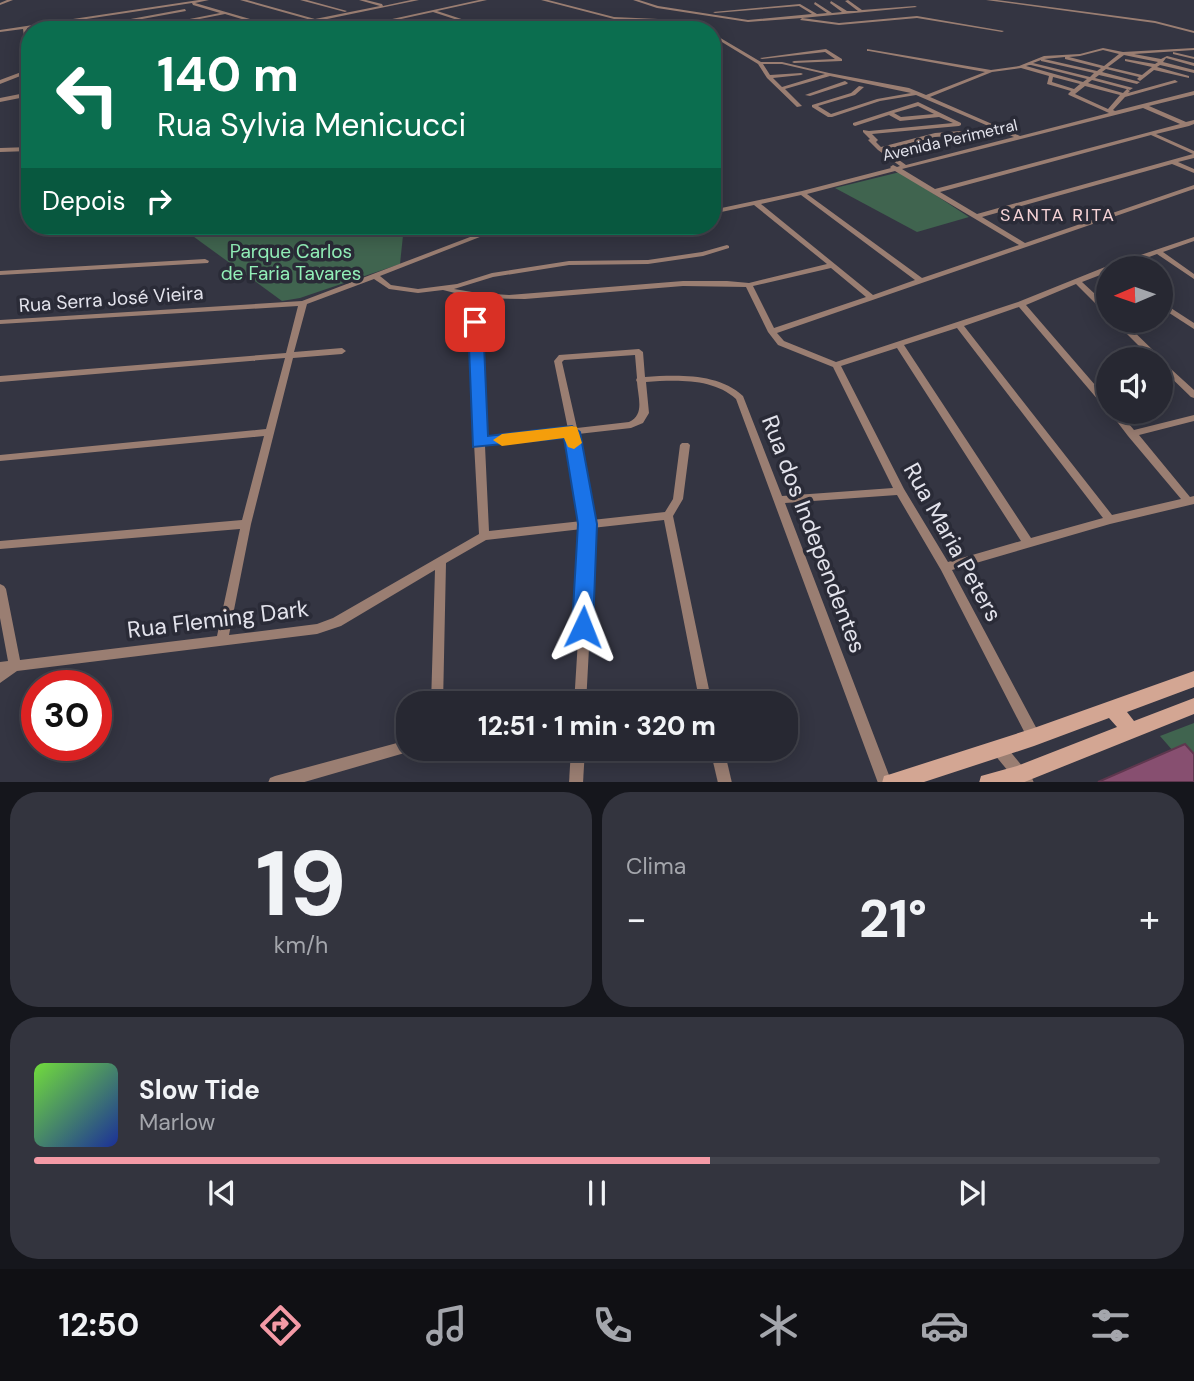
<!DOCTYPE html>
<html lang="pt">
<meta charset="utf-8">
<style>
:root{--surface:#272832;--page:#33343e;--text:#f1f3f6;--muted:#a4a6ac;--line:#43444d;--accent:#f49aa6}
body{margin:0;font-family:"DM Sans",sans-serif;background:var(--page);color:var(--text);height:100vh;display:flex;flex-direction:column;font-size:26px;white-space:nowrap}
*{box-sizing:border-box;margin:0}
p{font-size:23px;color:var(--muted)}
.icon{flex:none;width:38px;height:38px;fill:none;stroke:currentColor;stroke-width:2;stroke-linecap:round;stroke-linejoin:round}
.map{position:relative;height:782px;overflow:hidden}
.sheet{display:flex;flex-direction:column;gap:10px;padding:10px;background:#15161c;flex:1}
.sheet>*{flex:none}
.top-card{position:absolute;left:21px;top:21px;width:700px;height:214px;border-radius:28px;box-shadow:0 4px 18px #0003,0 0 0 2px var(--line);background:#0b6e4f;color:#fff;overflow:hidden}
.needle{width:46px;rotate:268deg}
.controls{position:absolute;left:1096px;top:256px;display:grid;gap:14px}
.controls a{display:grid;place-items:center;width:77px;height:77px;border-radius:50%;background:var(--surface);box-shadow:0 4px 18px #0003,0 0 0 2px var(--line);font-size:35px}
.speed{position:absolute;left:21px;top:670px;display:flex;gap:14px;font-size:35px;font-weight:700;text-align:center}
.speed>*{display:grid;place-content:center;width:91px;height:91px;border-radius:50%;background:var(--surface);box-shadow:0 4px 18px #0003,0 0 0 2px var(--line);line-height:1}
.speed .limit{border:10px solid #d22;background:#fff;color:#111}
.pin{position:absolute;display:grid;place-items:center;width:60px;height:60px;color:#fff;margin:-30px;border-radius:14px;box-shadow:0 4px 10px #0006}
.me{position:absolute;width:77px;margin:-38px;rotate:2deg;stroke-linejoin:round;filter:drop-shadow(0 0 5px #0008)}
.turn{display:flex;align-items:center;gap:24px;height:147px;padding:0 21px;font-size:32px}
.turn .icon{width:91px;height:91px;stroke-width:2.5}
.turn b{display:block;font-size:49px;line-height:60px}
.then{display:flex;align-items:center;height:66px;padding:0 21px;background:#0003;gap:14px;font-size:26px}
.big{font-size:52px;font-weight:800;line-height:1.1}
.sheet .tile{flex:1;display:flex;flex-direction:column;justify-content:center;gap:10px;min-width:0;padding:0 24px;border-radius:28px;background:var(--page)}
.sheet .dial{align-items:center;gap:0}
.dial b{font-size:91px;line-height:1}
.song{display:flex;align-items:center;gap:21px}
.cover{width:84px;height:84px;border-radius:10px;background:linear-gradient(135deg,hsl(100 70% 55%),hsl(230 70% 35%))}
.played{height:7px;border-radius:4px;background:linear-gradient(90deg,var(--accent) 60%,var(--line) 60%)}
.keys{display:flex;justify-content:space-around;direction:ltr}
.heat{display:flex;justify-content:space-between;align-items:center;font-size:38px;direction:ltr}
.sheet .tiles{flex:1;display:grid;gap:10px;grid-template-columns:1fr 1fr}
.tile:last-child{grid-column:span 2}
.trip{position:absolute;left:396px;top:691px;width:402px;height:70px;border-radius:28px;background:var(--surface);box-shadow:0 4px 18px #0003,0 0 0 2px var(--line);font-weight:800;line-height:70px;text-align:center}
.tabs{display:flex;height:112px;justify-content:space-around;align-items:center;background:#101014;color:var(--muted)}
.tabs .icon{width:49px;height:49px}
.tabs .current{color:var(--accent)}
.tabs b{font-size:32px;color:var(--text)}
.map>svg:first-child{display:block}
.green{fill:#40644f}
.building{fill:#874f70;stroke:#5e374e;stroke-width:2}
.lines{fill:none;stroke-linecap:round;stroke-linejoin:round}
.street{fill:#9a7e72;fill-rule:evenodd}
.secondary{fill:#d3a693;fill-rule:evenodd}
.route{fill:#1a73e8;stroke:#114b97;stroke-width:2}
.slow{fill:#f59e0b}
.labels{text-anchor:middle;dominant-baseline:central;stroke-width:7;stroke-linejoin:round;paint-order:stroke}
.far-street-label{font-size:16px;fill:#e3e3ec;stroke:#2a2b37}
.far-neighbourhood-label{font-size:18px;letter-spacing:2px;fill:#f7d4d7;stroke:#2a2b37}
.park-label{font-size:19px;fill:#92efb8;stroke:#2a2b37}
.street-label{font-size:19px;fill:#e3e3ec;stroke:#2a2b37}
.near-street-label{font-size:23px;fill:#e3e3ec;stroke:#2a2b37}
</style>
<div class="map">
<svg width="1194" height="783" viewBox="0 0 1194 783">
<rect width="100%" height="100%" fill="#343542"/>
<g class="green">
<path d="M900 172 969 217 917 232 835 188Z"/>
<path d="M179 226H404L400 264 300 298 282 301Z"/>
<path d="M1194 723V775L1160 736Z"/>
</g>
<path class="building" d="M1185 744 1194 754V782H1098Z"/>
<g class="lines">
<g class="street">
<path d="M7 0H13L0 5V3Z"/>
<path d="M199 0H209L195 3 277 27 311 20 240 0H247L315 19 380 6 359 0H366L382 4 383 6 411 0H419L274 30H264L272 27 248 21 246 22 211 30H201L245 20 225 14 144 30H134L220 13 193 5 192 3 27 28 30 47V71L28 73 0 84V80L24 71 28 67 23 29 0 32V30Z"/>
<path d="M300 0H307L347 11 345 12Z"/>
<path d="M479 0H487L437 11 495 30H488L433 12 351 30H342Z"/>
<path d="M541 0H548L614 17 680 20 703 30H697L679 22 614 19Z"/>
<path d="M633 0H639L658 6 748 20 812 14 799 6 715 13 713 12 800 4 817 14 827 13 814 4 815 2 832 13 842 12 830 3 831 1 847 11H858L845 1 848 0 862 10 915 6 917 7 802 18 839 23 917 16 1004 31 1002 32 917 18 839 25 800 20 802 18 748 22 657 8Z"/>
<path d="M986 0H997L1155 21 1194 31V33L1155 23Z"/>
<path d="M185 9 186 11 82 30H71Z"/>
<path d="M712 33 761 62H782L829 73 909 88 926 95 985 72 869 51H867V49L991 70 1019 66 1044 56 1080 54 1103 48 1123 52 1194 48V50L1134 54 1161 59 1167 56 1194 63V66L1166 58 1163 62 1194 70V73L1160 65 1157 67 1189 76V78L1154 70 1140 81 1137 79 1139 77 1106 69 1102 72 1140 82 1137 84 1099 75 1095 78 1133 88 1130 90 1092 80 1088 83 1123 93 1127 89 1130 91 1128 93 1175 80 1178 82 1125 97 1113 110 1115 111 1194 91V95L1149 106 1186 122 1194 120V124L1189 126 1156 134 1194 151V158L1178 162 1194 169V173L1172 164 982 217 1025 243 1194 185V189L777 333 784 341 836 362 1018 302 1105 267 1194 237V241L1163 252 1194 274V279L1157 254 1120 268H1108V272L1082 282 1108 306V313H1105L1076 284 1026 305 1108 400V409L1105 408 1019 307 964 326 1112 515 1181 499 1128 436 1109 411H1118L1134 430 1194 415V421L1139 435 1190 497 1194 496V504L1110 524 952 570 1039 733 1040 737 1039 741 1034 743 1029 741 941 570 897 495 785 503 892 783H878L736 399C713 378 676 380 646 382L649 413 643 423 631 428 578 434 588 484 592 520 665 512 673 499 680 445 682 443H688L690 445 683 499 673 516 712 704H700L664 520 592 528V592L586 704H574L581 592 582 529 486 540 446 563 443 704H431L435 570 341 626 317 634 17 671 0 683V662L8 661 0 618V584L4 586 6 589 20 660 217 636 240 529 0 549V541L242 520 264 436 0 461V455L266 429 285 358 0 382V376L286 353 298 306 0 324V320L302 301 499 226H508L380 276 391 285 418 289 457 284 492 273 569 261 648 260 702 252 727 245 729 246V248L703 256 648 264 569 265 493 277 454 289 478 293 509 295 683 281H727L749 283 827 264 754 205 712 214V210L802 191 891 168 890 167 893 165 897 167 900 166 878 150 868 140 870 139 863 132V130L869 131 953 123 939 117 900 121 889 115 855 126 853 125V123L918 102 961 123V125L959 126 872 134 878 140 876 142 881 147 935 133 961 131 964 133 961 135 935 137 885 150 906 165 1014 137 916 95 880 101 832 117H828L812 107V105L851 93 859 86 864 87 855 95 818 106 831 114 877 99 911 93 830 76 785 89 802 106 797 107 767 78 758 64 712 36ZM1103 50 1119 54 1104 66 1069 57 1080 56ZM1124 55 1158 62 1155 64 1125 59V61L1152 67 1142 75 1108 67ZM1065 57V59L1101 68 1097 71 1044 59ZM1041 60V61L1094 73 1090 77 1033 63ZM763 64H782L825 74 782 87 773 78 801 75 803 74 801 73 770 75ZM1029 65H1031L1087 79 1083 82 1026 66ZM1021 68 1049 76 1047 84 1071 91 1068 94 1069 95 1109 113 1020 136 930 97 992 72ZM1053 77 1080 84 1074 89 1052 82ZM1085 86 1120 95 1108 109 1075 94ZM918 106 934 114 901 117 894 113ZM1143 108 1180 124 935 189 902 169ZM1151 135 1193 154 977 214 940 192ZM895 171 1019 245 922 278 807 194ZM801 195 915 280 873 295 761 204ZM831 268 866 297 774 328 753 286ZM374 279 389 289 418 293 443 290 471 297 474 443 479 534 333 618 317 624 229 635 251 524 293 358 342 354 346 351 342 348 294 352 307 304ZM683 286 746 287 768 332 778 345 833 367 893 488 782 496 743 396C718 373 678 375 645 377L643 352 639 349 559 355 554 361 568 429 485 439 478 298 525 299ZM957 328 1103 518 1031 538 904 345ZM897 348 1021 541 948 562 904 489 841 366ZM635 355 637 378 636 380 637 382C638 397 645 415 629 422L577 428 562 362 564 360ZM569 436 578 484 582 521 489 531 485 446Z"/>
<path d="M826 49 842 59V61L794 63 792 62 794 61 835 59 825 52 762 59 760 58Z"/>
<path d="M1173 52 1194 57V59L1173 54Z"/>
<path d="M845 81 848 83 847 84 810 96 805 95Z"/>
<path d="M30 92V96L0 102V98Z"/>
<path d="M30 147V151L0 152V148Z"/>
<path d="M205 259 209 261 208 263 0 275V271Z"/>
<path d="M1160 301 1194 323V329L1160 307Z"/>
<path d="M1113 320H1122L1160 357 1161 360 1194 390V398L1191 397 1160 367V359H1152Z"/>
<path d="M408 740V749H413L408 752 301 783H268L270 778 275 776Z"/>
<path d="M999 743 1004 744 1032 778 1034 783H1018L994 754 992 749 994 744Z"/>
<path d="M571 749H585L583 783H569Z"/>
<path d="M710 749H724L732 783H718Z"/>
</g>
<path class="secondary" d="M1194 671V687L1127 712 1134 721 1194 698V714L1022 783H979L981 776 1017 766 1117 727 1109 718 1034 746 921 783H882L884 776 891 774 1034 728Z"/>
</g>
<path class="route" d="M475 317 483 322 488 436 572 426 580 432 597 524 593 627 590 633 583 636 575 633 572 627 578 524 564 438 473 447 468 322Z"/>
<path class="slow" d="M572 426 577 427 582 443 574 449 568 447 564 438 502 446 493 440 502 434Z"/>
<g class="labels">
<g class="far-street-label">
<text transform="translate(950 140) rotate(-13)">Avenida Perimetral</text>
</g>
<g class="far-neighbourhood-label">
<text x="1058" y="215">SANTA RITA</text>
</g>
<g class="park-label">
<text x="291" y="251">Parque Carlos<tspan x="291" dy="22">de Faria Tavares</tspan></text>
</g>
<g class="street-label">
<text transform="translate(111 299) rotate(-4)">Rua Serra José Vieira</text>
</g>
<g class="near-street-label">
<text transform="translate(814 534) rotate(69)">Rua dos Independentes</text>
<text transform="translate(953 542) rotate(61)">Rua Maria Peters</text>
<text transform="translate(218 619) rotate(-7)">Rua Fleming Dark</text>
</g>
</g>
</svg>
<div class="controls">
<a><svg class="needle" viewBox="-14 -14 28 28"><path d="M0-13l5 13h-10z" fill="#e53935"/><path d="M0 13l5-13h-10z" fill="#a4a6ac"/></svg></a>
<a><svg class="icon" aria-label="sound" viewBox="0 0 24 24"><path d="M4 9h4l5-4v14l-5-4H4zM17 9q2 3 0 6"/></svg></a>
</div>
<div class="speed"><div class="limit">30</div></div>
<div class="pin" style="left:475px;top:322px;background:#d93025"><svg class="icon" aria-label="arrive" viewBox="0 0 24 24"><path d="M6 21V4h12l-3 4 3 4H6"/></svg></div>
<svg class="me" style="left:583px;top:627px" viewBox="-20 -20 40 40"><path d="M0-17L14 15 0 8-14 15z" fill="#1a73e8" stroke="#fff" stroke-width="4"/></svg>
<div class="trip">12:51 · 1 min · 320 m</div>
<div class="top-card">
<div class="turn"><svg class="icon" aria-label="left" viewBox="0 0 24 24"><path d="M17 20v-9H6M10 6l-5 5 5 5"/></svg><div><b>140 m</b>Rua Sylvia Menicucci</div></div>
<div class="then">Depois<svg class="icon" aria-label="right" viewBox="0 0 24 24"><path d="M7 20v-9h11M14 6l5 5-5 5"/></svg></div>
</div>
</div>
<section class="sheet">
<div class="tiles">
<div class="tile dial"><b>19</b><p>km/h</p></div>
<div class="tile"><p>Clima</p>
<div class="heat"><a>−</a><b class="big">21°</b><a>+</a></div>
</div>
<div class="tile">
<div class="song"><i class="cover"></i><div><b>Slow Tide</b><p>Marlow</p></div></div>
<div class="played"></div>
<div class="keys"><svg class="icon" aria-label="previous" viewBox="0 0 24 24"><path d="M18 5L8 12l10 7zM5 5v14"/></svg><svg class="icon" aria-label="pause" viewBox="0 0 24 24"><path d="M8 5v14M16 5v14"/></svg><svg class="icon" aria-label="next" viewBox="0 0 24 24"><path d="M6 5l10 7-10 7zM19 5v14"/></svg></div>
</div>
</div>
</section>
<nav class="tabs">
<b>12:50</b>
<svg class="icon current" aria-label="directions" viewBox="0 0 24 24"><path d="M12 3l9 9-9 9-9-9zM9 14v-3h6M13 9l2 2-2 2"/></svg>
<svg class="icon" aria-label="music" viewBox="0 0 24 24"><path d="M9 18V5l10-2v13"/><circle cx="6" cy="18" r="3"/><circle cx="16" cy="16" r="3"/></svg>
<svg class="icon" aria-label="phone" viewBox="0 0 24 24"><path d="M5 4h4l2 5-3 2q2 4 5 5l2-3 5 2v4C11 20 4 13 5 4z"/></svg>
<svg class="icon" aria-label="climate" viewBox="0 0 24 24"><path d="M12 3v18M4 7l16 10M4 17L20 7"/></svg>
<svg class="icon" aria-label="car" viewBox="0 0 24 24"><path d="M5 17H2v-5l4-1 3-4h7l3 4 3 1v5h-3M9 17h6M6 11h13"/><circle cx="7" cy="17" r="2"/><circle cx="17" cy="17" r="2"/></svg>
<svg class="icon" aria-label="filters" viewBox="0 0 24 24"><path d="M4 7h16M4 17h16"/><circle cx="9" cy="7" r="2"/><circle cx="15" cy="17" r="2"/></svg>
</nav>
